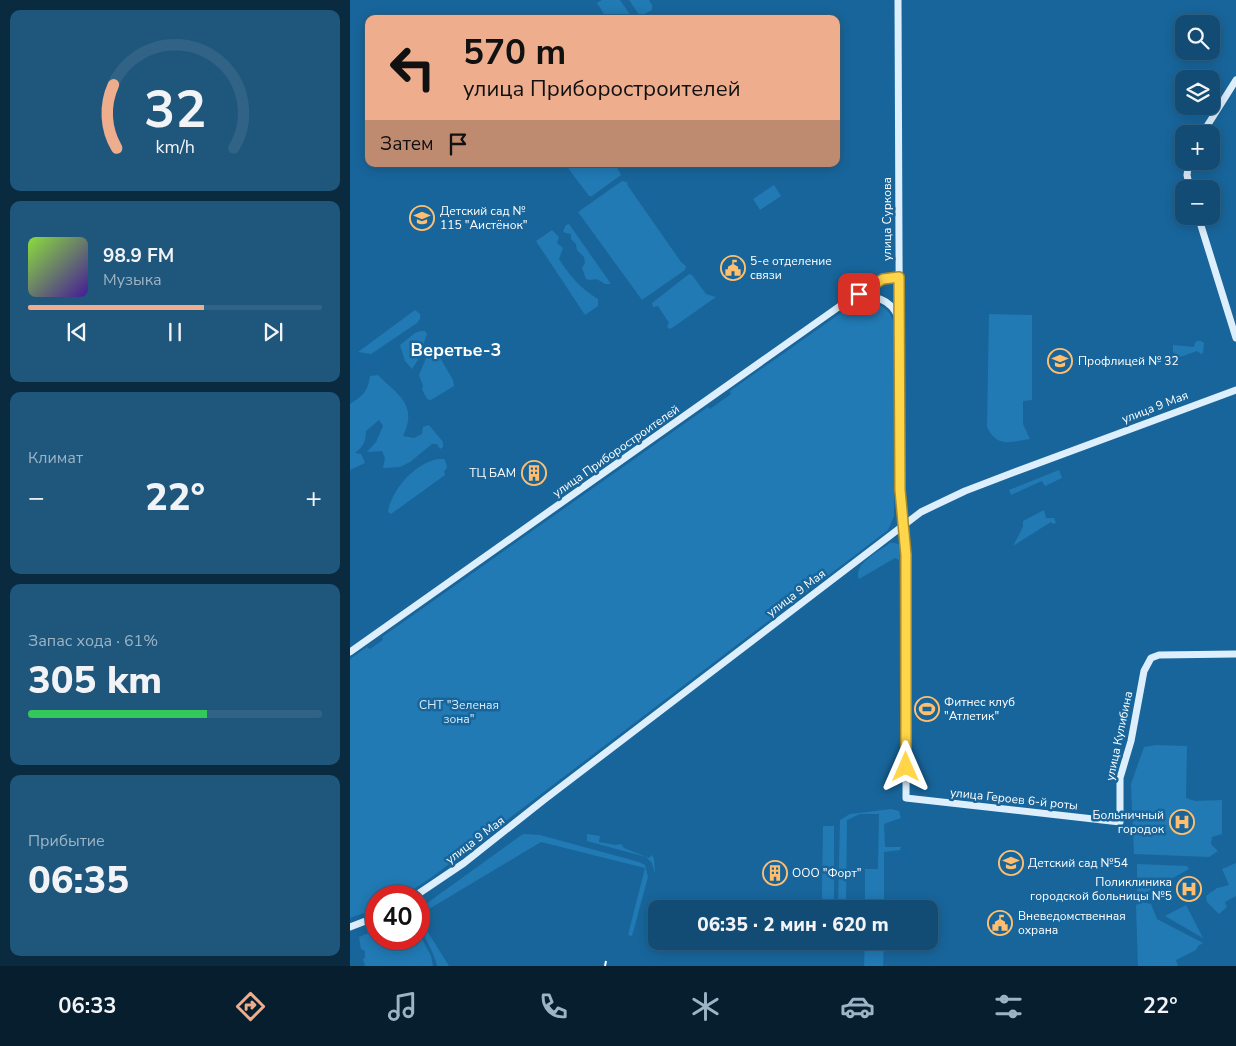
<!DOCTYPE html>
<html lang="ru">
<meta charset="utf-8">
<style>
:root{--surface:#124c74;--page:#1f567c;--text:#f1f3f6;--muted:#9cb4c5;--line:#316386;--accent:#eead8d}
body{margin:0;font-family:"Nunito Sans",sans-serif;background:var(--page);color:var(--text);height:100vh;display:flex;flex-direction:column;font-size:19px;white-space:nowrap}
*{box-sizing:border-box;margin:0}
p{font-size:16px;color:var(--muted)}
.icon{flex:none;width:28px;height:28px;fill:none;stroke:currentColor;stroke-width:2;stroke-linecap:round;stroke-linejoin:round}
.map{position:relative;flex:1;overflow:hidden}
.panel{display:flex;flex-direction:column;gap:10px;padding:10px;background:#0a2a40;width:350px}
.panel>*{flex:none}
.hud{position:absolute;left:15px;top:15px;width:475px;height:152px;border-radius:10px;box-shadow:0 2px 12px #0003,0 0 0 1px var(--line);background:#eead8d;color:#111;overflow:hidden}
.fabs{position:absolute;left:825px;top:15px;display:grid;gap:10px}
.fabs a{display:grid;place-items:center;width:45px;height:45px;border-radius:10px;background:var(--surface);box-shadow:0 2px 12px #0003,0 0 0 1px var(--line);font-size:25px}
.speed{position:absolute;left:15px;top:885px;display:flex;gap:10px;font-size:25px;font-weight:700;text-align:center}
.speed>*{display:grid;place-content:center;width:65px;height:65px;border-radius:50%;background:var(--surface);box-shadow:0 2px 12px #0003,0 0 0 1px var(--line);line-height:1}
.speed .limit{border:8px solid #d22;background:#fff;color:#111}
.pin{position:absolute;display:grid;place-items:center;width:42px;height:42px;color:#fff;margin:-21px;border-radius:10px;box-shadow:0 2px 8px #0006}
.me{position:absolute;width:55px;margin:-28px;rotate:0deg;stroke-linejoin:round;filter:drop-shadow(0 0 4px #0008)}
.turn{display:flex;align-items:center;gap:18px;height:105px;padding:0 15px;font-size:22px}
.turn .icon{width:65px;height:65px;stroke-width:2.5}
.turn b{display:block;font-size:35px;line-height:42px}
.then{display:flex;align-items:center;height:48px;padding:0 15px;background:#0003;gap:10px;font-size:19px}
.big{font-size:38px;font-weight:800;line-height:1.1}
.panel .tile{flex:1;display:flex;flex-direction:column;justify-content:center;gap:8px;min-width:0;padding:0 18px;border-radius:10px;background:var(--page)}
.panel .dial{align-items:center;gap:0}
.dial svg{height:130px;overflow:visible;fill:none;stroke:var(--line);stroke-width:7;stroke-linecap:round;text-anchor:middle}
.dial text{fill:var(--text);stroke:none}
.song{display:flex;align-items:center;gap:15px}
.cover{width:60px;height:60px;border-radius:8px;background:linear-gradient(135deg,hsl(90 70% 55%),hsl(260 70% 35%))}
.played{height:5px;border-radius:2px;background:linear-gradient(90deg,var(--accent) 60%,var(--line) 60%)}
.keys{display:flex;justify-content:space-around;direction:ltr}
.heat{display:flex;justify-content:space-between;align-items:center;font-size:28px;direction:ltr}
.charge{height:8px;border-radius:4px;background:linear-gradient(90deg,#34c759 61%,var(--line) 0)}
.trip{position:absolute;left:298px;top:900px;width:290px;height:50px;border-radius:10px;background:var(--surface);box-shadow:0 2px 12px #0003,0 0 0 1px var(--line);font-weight:800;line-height:50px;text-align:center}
.tabs{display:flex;height:80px;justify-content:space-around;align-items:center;background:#071e2e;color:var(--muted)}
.tabs .icon{width:35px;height:35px}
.tabs .selected{color:var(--accent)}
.tabs b{font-size:22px;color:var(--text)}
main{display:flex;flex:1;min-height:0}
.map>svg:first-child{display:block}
.green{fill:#217ab4}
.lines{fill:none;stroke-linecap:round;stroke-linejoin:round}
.secondary{stroke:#ddeffc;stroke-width:7}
.rail{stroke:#fff;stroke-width:2;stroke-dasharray:9 4;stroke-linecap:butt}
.route-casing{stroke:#a68a30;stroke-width:12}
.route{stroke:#ffd54a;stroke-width:9}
.labels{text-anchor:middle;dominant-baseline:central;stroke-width:5;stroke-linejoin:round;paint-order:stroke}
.poi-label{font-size:12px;fill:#fff;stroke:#18659b;text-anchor:start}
.street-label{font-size:12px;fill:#fff;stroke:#18659b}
.park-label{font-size:12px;fill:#d6edfc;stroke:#18659b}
.district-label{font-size:18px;font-weight:bold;fill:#fff;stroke:#18659b}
</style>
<main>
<section class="panel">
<div class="tile dial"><svg viewBox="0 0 100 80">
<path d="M14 69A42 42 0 1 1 86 69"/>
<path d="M14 69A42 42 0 0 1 12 30" stroke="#eead8d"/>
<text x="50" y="56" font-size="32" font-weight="700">32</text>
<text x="50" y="72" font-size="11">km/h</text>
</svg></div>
<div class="tile">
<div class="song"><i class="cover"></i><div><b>98.9 FM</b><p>Музыка</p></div></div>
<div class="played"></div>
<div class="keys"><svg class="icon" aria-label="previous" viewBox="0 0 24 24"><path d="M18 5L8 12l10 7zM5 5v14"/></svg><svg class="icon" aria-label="pause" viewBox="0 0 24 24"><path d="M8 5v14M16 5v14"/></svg><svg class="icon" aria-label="next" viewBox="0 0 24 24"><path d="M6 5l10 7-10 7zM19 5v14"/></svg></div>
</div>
<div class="tile"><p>Климат</p>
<div class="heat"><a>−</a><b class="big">22°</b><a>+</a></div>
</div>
<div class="tile"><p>Запас хода · 61%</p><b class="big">305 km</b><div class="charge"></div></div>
<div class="tile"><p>Прибытие</p><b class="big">06:35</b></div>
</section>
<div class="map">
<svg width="886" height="966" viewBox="0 0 886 966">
<rect width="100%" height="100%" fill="#18659b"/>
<g class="green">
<path d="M252 0H270L283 19H257L247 3Z"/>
<path d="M279 0H299L302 5V10L290 16Z"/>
<path d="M219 164H262L266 165 271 175 242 196H239L218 168 215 167Z"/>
<path d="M272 181 277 182 278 186 331 262 336 266 335 270 292 300 228 212Z"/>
<path d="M424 185 431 196 410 210 403 199Z"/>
<path d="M219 224 261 284H255C242 275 248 282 236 279L232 268 235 263 234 257 227 250 226 244 221 239V234L215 233 213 231 216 225Z"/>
<path d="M202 230 209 237 207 243 213 248 209 259C219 275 231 289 248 299V306L235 315 186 241Z"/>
<path d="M339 274 342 275 356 294 366 297 322 328 319 329 317 326 319 323 308 306 303 307 302 303Z"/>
<path d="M518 303C531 303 541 310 544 324V516L538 530 82 877 53 896H26V909L0 918V659L17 647 20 649 33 640 32 637 358 407 360 409 381 394 380 391 498 308Z"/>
<path d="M65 310 70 314V319L67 323 21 354 8 352Z"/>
<path d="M639 314 682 315V400L673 401V424L680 439C660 442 647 448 637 427Z"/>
<path d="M71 331H75L77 334 68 360 62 369 55 361 50 345 65 333Z"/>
<path d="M847 341H851L854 343 853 353 851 354 847 351 830 357 823 352V345L844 347 845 343Z"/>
<path d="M82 344 103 380 104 386 81 400 77 399 72 389 73 386 69 375Z"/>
<path d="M28 375C46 394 69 404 53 436L64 438 72 434 73 427 79 425 93 442V447L90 449 87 444H82L60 462 50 467 33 468 35 458 32 451 17 452 26 442 33 426 29 420 16 431C16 441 13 447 5 453L11 454 15 463 0 470V404C13 396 18 391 20 376Z"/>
<path d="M88 459H94L96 463 97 468 94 471 95 475 41 514 38 512C42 489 65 463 88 459Z"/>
<path d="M709 470 712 478 695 486 692 481 661 495 659 490Z"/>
<path d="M694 510 696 518H704L706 523 703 524 701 522 663 546 673 527V521Z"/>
<path d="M540 543C548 542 551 546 554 552L553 717H550L549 560 545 558 509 579C503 563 529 552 540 543Z"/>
<path d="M806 745 837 746 836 798 845 801 872 800V834L862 837 861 844 868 851 859 857 784 854 781 784 794 747Z"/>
<path d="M541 809 549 811 551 818 534 824 535 847H551L550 850 534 852V909H515V869H528L529 814H510L497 820 496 909H488L490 820 500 814Z"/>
<path d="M473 826H484V898L482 901 473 907 472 894Z"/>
<path d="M174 834 190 835 289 862 295 865 298 877 282 936 278 935 295 868 191 842 69 915V909L170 836Z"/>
<path d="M237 834 250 836 249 842 265 845 271 844 274 848 299 858 302 855 304 859 305 874 302 863 296 857 237 841Z"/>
<path d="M886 863V896L875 902 877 907 869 914 857 902 856 896 867 888 879 885 872 869Z"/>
<path d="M787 864 837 866 839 869 787 898Z"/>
<path d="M792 902 801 904 807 919 853 943 848 946 846 950 826 960 828 966H788L786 905Z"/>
<path d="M836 905 853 938 815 916Z"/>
<path d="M69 918 99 966H87C84 949 69 933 69 918Z"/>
<path d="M26 930V939H69V933L81 956 83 966H15L13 959 15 958V951L11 949 9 937Z"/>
<path d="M515 941H534L533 966H514Z"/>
</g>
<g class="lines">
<g class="secondary">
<path d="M548 0 550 490 557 555 556 798 770 822V778L781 741 794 671 801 658 809 655 886 654"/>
<path d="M852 134 886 80"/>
<path d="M839 161 837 175 840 189"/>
<path d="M848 216 886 338"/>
<path d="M506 298C523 294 541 299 548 317"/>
<path d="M0 652 497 301 533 279 549 277"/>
<path d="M65 896 114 863 195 799 571 512 615 491 662 473 886 390"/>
<path d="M0 927 26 917"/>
</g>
<path class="rail" d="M255 966 256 961"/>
</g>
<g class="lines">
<defs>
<path id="route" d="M509 294 533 279 549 277 550 490 556 555V767"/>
</defs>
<use href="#route" class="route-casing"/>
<use href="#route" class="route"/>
</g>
<defs>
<symbol id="school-ring" viewBox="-11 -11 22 22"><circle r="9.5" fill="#18659b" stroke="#ffbf6f" stroke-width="1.5"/><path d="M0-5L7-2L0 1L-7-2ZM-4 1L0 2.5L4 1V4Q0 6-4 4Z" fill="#ffbf6f"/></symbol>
<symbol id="civic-ring" viewBox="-11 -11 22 22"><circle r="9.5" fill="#18659b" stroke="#ffbf6f" stroke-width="1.5"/><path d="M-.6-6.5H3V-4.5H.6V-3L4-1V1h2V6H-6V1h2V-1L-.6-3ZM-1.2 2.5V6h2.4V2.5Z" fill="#ffbf6f"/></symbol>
<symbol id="university-ring" viewBox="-11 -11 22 22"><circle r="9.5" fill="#18659b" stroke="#ffbf6f" stroke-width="1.5"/><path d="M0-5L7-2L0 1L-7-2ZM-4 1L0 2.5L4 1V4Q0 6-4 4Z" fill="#ffbf6f"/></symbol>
<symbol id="building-ring" viewBox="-11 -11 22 22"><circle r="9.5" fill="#18659b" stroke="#ffbf6f" stroke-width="1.5"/><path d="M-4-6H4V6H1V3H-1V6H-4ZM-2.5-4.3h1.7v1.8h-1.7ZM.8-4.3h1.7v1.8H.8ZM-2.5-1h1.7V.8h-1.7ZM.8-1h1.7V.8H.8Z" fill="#ffbf6f"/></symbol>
<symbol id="stadium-ring" viewBox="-11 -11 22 22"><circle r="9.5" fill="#18659b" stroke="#ffbf6f" stroke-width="1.5"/><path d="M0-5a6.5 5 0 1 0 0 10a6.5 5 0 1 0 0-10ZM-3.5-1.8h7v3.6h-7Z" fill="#ffbf6f"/></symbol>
<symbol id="hospital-ring" viewBox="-11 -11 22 22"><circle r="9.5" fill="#18659b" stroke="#ffbf6f" stroke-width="1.5"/><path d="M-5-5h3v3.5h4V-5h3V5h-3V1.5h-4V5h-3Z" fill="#ffbf6f"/></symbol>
</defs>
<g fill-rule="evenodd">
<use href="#school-ring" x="58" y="204" width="28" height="28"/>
<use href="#civic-ring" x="369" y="254" width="28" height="28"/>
<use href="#university-ring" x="696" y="347" width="28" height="28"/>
<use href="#building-ring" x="170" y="459" width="28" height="28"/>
<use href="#stadium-ring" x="563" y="695" width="28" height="28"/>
<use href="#hospital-ring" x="818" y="808" width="28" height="28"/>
<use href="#school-ring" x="647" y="849" width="28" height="28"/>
<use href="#building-ring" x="411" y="859" width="28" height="28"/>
<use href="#hospital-ring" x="825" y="875" width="28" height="28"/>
<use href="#civic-ring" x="636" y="909" width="28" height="28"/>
</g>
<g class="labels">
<g class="poi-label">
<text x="90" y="211">Детский сад №<tspan x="90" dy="14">115 "Аистёнок"</tspan></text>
<text x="400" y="261">5-е отделение<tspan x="400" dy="14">связи</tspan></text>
<text x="728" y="361">Профлицей № 32</text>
<text x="166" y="473" text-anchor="end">ТЦ БАМ</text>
<text x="594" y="702">Фитнес клуб<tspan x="594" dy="14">"Атлетик"</tspan></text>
<text x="814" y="815" text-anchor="end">Больничный<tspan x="814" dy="14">городок</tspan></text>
<text x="678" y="863">Детский сад №54</text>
<text x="442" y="873">ООО "Форт"</text>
<text x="822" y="882" text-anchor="end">Поликлиника<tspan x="822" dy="14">городской больницы №5</tspan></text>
<text x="668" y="916">Вневедомственная<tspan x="668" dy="14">охрана</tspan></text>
</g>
<g class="street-label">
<text transform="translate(537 219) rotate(-90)">улица Суркова</text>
<text transform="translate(805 407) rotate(-21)">улица 9 Мая</text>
<text transform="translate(266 451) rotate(-35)">улица Приборостроителей</text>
<text transform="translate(446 593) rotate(-37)">улица 9 Мая</text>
<text transform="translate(769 736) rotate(-78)">улица Кулибина</text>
<text transform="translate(664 799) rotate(6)">улица Героев 6-й роты</text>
<text transform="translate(125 840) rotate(-37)">улица 9 Мая</text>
</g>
<g class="park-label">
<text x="109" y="705">СНТ "Зеленая<tspan x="109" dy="14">зона"</tspan></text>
</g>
<g class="district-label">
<text x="106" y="350">Веретье-3</text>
</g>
</g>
</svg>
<div class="fabs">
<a><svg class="icon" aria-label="search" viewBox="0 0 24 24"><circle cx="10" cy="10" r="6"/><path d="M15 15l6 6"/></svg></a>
<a><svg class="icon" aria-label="layers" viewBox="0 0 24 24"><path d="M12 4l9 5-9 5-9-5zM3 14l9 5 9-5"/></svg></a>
<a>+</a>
<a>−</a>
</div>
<div class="speed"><div class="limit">40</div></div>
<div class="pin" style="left:509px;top:294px;background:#d93025"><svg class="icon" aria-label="arrive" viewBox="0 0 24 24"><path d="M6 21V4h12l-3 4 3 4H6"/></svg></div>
<svg class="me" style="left:556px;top:767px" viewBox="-20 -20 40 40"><path d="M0-17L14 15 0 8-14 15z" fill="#ffd54a" stroke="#fff" stroke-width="4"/></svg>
<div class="trip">06:35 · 2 мин · 620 m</div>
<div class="hud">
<div class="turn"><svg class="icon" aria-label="left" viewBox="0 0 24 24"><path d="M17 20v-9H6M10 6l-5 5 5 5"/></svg><div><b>570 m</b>улица Приборостроителей</div></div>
<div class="then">Затем<svg class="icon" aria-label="arrive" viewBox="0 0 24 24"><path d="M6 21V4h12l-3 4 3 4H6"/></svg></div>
</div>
</div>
</main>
<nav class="tabs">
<b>06:33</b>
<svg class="icon selected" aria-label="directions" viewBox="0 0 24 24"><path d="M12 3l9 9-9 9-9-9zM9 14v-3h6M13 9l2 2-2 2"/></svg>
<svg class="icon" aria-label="music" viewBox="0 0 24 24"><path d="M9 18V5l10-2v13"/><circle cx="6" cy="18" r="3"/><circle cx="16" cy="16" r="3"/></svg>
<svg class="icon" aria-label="phone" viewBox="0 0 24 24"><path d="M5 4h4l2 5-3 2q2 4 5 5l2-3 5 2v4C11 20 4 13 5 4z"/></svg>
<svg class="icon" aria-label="climate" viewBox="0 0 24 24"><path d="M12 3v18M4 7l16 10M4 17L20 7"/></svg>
<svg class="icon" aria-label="car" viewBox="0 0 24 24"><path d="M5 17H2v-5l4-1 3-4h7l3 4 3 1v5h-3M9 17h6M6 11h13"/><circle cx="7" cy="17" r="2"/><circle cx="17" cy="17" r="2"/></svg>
<svg class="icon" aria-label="filters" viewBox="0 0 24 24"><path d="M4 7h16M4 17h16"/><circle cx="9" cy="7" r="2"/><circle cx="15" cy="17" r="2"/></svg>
<b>22°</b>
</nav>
